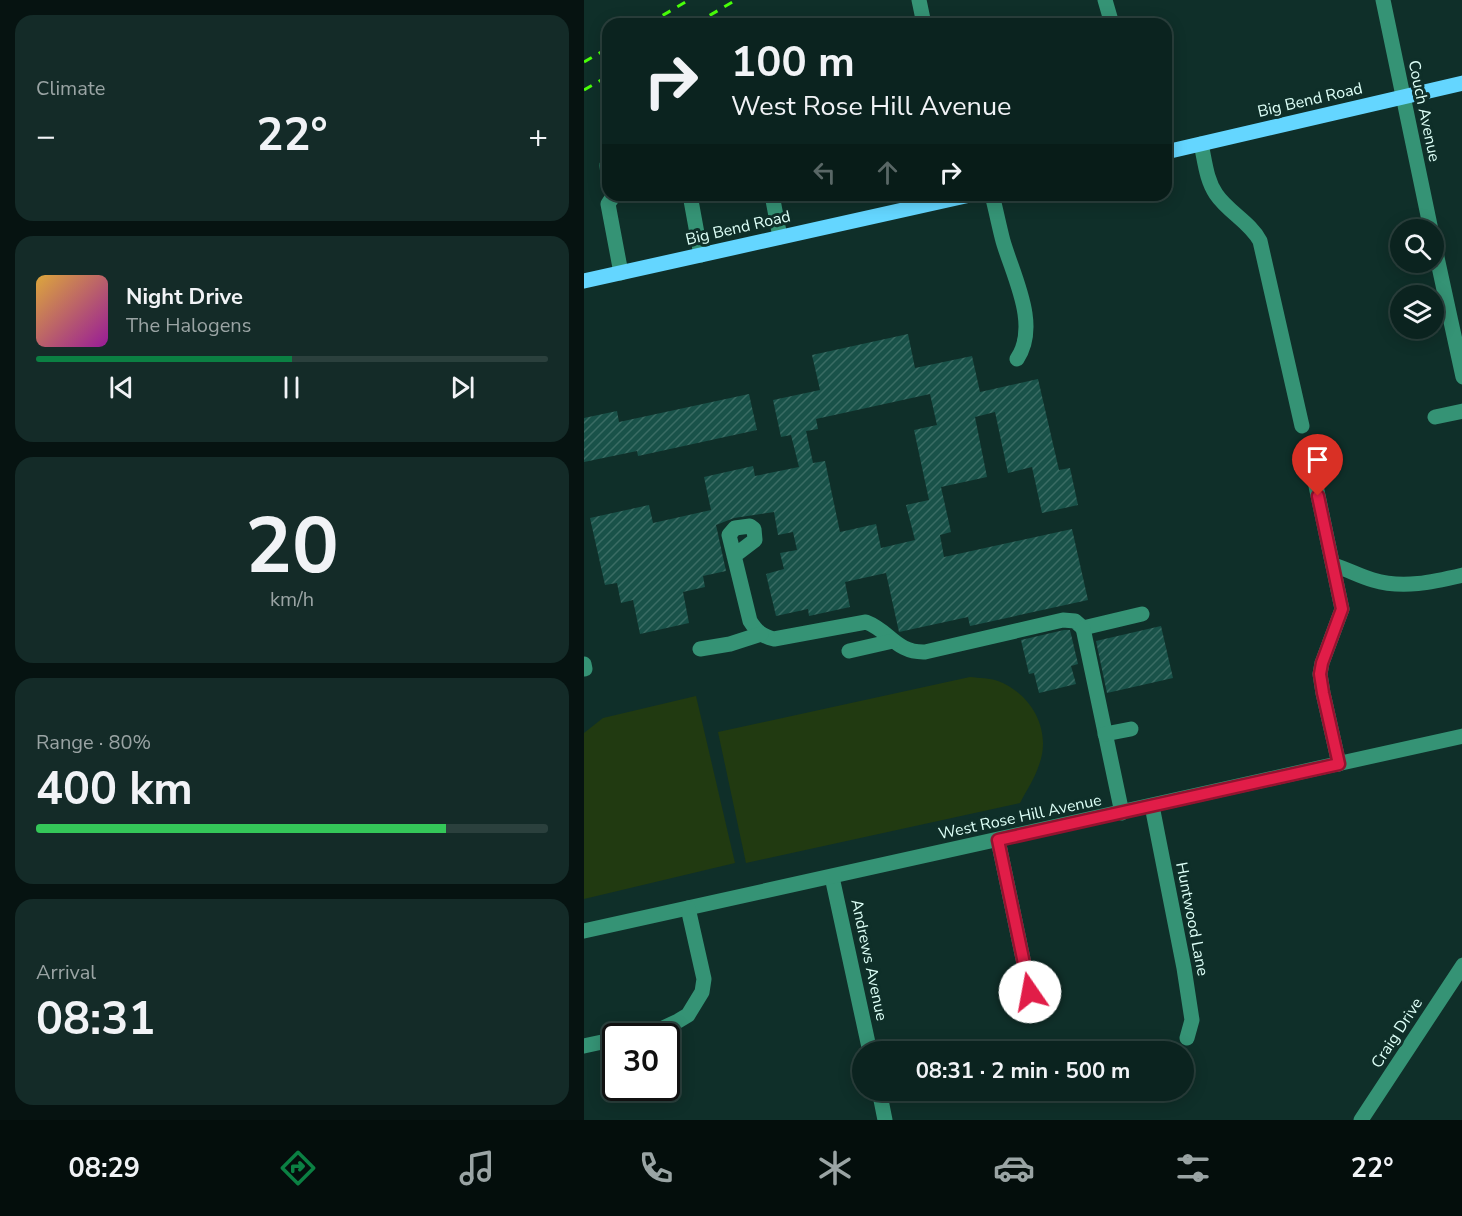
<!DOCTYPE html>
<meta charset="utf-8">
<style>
:root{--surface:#0b231f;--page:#142b28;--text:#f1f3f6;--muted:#9aa4a4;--line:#2b403d;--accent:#0b8043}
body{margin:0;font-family:"Nunito Sans",sans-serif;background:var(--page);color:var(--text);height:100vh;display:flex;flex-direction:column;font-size:22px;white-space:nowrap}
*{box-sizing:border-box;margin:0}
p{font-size:20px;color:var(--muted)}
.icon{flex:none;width:33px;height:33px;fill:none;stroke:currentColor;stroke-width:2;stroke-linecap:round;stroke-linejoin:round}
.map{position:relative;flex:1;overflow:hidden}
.details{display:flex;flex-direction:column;gap:15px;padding:15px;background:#061311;width:584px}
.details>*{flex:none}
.guide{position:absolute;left:18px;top:18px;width:570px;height:183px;border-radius:18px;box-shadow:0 3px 15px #0003,0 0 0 2px var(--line);background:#0b231f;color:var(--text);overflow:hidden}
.tools{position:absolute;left:806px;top:219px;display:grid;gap:12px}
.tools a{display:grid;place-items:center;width:54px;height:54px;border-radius:50%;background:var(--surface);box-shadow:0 3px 15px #0003,0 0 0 2px var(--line);font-size:30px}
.speed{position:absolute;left:18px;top:1023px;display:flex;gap:12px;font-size:30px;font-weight:700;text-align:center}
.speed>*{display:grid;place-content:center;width:78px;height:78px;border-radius:50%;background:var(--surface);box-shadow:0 3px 15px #0003,0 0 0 2px var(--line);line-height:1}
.speed .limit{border:3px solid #111;border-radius:9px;background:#fff;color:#111}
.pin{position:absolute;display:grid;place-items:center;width:51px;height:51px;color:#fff;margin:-62px -26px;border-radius:50% 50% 50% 0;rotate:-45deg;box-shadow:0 0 6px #0007}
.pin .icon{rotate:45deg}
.me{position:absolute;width:66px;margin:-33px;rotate:348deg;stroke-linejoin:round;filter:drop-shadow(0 0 4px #0008)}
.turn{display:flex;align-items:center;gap:21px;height:126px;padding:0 30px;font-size:27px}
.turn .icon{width:78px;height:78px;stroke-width:2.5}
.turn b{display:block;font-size:42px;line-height:51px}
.lanes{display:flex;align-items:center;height:57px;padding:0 30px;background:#0003;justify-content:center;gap:30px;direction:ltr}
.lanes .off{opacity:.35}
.big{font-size:45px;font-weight:700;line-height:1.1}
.details .tile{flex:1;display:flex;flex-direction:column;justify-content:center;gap:9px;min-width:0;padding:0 21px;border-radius:18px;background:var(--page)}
.details .dial{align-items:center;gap:0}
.dial b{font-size:78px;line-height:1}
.song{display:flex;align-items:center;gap:18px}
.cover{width:72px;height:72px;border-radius:9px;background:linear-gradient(135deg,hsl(40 70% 55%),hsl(300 70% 35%))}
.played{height:6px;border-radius:3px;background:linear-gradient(90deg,var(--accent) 50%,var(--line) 50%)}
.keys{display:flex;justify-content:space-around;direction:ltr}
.heat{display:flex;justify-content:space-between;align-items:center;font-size:33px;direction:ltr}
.charge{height:9px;border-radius:4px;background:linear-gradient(90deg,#34c759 80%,var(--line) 0)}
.trip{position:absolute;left:268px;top:1041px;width:342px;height:60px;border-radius:30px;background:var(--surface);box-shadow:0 3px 15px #0003,0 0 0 2px var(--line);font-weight:700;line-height:60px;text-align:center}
.dock{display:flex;height:96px;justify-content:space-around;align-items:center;background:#040e0c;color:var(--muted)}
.dock .icon{width:42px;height:42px}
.dock .on{color:var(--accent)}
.dock b{font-size:27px;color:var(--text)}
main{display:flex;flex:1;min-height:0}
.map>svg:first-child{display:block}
.green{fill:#213a11}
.building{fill:url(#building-hatch);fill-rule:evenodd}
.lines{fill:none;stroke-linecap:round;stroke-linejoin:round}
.minor{stroke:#359375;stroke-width:15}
.major{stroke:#64d6ff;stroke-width:15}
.rail{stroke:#49ff09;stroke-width:3;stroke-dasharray:9 8;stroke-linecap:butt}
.route-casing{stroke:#92132f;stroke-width:15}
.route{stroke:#e11d48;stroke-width:10}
.labels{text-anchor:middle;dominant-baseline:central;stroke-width:6;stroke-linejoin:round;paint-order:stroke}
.street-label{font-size:16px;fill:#ddfff7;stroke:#0f2f29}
</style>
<main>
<section class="details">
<div class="tile"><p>Climate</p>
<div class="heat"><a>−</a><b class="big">22°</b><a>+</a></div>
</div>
<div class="tile">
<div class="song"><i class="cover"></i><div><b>Night Drive</b><p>The Halogens</p></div></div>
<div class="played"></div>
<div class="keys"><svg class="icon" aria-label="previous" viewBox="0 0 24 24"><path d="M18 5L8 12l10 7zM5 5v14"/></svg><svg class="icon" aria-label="pause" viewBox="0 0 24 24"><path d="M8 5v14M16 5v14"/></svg><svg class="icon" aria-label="next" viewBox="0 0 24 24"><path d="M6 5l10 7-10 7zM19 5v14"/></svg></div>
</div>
<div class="tile dial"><b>20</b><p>km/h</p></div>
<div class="tile"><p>Range · 80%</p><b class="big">400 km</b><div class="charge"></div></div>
<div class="tile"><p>Arrival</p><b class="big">08:31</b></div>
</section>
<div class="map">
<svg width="879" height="1120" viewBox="0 0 879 1120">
<defs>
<pattern id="building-hatch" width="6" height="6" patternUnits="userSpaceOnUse" patternTransform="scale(1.5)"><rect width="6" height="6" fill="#195249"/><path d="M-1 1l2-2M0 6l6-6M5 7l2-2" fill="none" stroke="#3a6c64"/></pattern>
</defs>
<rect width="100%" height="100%" fill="#0f2f29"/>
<g class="green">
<path d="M386 677C395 678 406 678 414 681 448 694 468 731 455 765 451 778 442 791 436 803L162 863 134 732Z"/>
<path d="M112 696 151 863 0 899V733L19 718Z"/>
</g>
<g class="building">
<path d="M324 334 331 368 388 356 396 392 454 379 475 470 486 468 494 505 458 513 448 467 424 473 411 412 391 417 403 477 357 487 367 532 356 535 360 557 488 529 504 600 386 626 384 617 315 632 302 573 261 582 266 607 225 616 224 609 192 616 182 574 200 569 196 553 213 550 209 532 194 535 190 512 150 518 132 525 142 571 119 576 121 587 99 592 105 623 56 634 49 600 37 603 33 583 21 585 6 518 65 505 69 523 127 510 120 477 169 466 171 476 215 467 207 435 197 437 189 400 236 390 228 355ZM346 394 353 425 330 430 345 500 322 505 331 540 297 548 292 524 256 532 241 461 229 463 222 431 234 429 232 419Z"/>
<path d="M165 394 173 430 54 456 53 451 0 462V418L33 411 35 422Z"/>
<path d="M577 626 589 678 523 693 512 641Z"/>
<path d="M480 630H486L494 664 487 666 492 684 455 693 450 673 445 674 437 640Z"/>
</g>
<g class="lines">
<g class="minor">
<path d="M335 0 340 24"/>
<path d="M521 0 528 24"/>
<path d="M799 0 847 230"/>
<path d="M617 144C621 161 622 179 632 194 644 212 666 222 676 241L718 426"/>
<path d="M23 165 24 176"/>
<path d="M30 195 24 204 37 273"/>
<path d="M106 195 117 255"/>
<path d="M188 195 196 237"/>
<path d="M408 195C412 210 415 226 419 241 429 276 456 325 433 359"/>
<path d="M849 239 879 377"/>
<path d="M851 417 879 411"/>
<path d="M728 467 758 609 738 663 736 674 739 693 755 764"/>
<path d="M150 556 171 540 170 529 166 526 151 528 145 535 166 621C173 632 178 636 190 639L282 622C306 631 312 653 341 652L479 620 491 621 499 628 558 614"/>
<path d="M749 565C763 569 775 576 789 580 819 589 849 582 879 575"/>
<path d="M499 628 538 813"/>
<path d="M116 649 146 644 177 634"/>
<path d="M265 651 309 641"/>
<path d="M0 664 1 669"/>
<path d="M521 734 547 729"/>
<path d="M568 806 600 968 608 1020 603 1038"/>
<path d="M414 840 446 992"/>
<path d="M248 877 286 1052"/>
<path d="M0 931 879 736"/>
<circle cx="448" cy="1004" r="11"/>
<path d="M40 1036 79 1028 94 1021 104 1015 118 992 120 979 104 908"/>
<path d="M0 1046 32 1039"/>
<path d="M295 1090 301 1120"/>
<path d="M777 1120 879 965"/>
</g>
<g class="major">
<path d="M582 152 879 83"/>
<path d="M0 281 386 195"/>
</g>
<g class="rail">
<path d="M64 24 105 0"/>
<path d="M111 24 152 0"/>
<path d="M0 62 24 48"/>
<path d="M0 90 24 76"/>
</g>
</g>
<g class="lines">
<defs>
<path id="route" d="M446 992 414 840 755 764 739 693 736 674 738 663 758 609 734 496"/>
</defs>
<use href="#route" class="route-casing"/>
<use href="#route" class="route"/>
</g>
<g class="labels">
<g class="street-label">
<text transform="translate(726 100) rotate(-13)">Big Bend Road</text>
<text transform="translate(840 111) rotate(78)">Couch Avenue</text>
<text transform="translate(154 228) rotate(-13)">Big Bend Road</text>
<text transform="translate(436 817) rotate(-12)">West Rose Hill Avenue</text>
<text transform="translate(608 919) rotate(79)">Huntwood Lane</text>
<text transform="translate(285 960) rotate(78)">Andrews Avenue</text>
<text transform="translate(813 1033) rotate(-57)">Craig Drive</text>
</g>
</g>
</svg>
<div class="tools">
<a><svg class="icon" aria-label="search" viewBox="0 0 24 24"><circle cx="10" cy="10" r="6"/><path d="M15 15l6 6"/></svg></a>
<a><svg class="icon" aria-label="layers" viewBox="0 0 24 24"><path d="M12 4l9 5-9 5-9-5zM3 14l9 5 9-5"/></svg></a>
</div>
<div class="speed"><div class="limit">30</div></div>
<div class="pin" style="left:734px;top:496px;background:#d93025"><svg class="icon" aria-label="arrive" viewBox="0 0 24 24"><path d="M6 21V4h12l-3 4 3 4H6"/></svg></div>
<svg class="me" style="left:446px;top:992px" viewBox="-20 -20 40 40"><circle r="19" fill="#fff"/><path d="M0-13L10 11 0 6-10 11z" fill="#e11d48"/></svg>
<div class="trip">08:31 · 2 min · 500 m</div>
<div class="guide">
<div class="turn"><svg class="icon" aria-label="right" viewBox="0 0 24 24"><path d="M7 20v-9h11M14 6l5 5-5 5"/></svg><div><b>100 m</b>West Rose Hill Avenue</div></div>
<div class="lanes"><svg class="icon off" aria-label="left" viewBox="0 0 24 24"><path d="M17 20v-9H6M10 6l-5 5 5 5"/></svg><svg class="icon off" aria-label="ahead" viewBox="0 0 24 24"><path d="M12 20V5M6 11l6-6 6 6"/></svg><svg class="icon" aria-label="right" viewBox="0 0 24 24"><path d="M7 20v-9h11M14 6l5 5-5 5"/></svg></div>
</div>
</div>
</main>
<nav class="dock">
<b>08:29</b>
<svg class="icon on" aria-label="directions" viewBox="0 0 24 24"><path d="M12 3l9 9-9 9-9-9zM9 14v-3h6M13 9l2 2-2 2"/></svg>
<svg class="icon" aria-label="music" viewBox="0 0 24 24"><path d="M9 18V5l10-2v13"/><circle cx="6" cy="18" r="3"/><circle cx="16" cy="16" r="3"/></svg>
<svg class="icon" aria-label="phone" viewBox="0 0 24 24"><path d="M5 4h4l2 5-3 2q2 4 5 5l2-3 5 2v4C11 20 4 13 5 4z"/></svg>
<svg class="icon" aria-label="climate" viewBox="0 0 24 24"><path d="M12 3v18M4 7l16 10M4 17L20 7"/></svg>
<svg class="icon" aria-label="car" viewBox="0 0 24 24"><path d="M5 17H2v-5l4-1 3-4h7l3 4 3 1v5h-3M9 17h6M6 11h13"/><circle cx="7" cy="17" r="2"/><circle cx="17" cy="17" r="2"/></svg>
<svg class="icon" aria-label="filters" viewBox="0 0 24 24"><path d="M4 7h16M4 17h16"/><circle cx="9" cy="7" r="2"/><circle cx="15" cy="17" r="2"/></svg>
<b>22°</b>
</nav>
